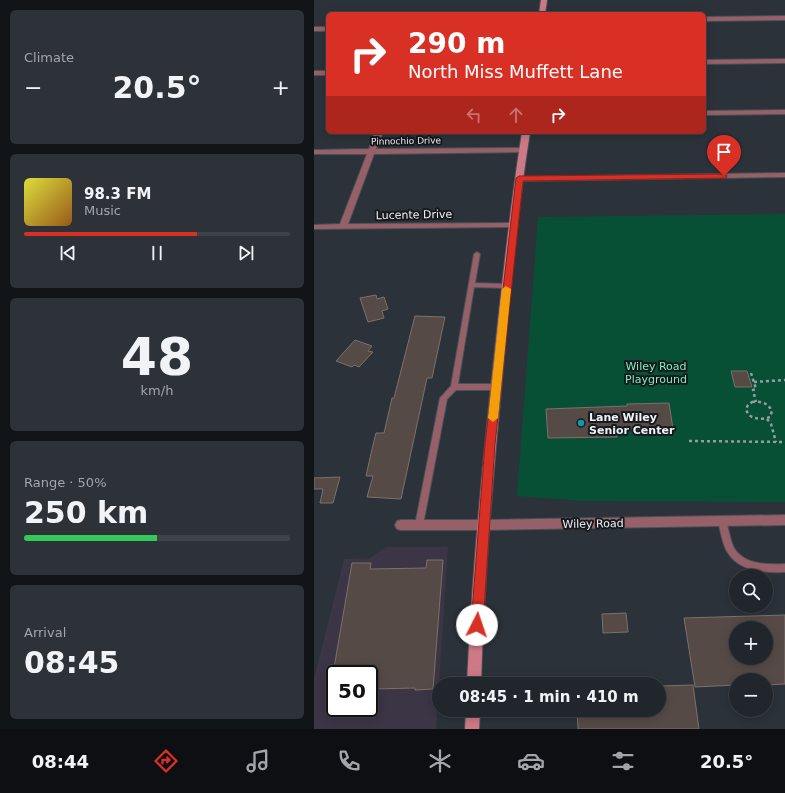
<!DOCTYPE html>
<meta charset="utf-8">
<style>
:root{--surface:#21262c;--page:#2d3238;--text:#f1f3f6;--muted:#a2a5a9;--line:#3e4348;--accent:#d93025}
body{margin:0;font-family:"DejaVu Sans",sans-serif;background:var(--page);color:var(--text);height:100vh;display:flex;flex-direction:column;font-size:15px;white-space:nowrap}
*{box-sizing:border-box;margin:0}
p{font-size:13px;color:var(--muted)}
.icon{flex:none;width:22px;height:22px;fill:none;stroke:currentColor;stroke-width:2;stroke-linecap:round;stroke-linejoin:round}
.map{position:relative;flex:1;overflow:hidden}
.drawer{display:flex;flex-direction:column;gap:10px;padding:10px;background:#121518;width:314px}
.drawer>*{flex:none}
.guide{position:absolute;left:12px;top:12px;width:380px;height:122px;border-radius:6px;box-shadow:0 2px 10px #0003,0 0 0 1px var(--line);background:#d93025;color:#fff;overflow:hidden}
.tools{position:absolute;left:415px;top:569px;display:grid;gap:8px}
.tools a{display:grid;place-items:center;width:44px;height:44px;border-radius:50%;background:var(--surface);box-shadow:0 2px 10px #0003,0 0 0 1px var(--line);font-size:20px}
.speed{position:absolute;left:12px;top:665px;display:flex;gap:8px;font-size:20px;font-weight:700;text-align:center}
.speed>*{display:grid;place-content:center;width:52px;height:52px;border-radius:50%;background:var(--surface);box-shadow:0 2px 10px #0003,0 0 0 1px var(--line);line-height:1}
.speed .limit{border:2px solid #111;border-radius:6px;background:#fff;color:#111}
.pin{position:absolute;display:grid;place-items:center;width:34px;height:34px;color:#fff;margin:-41px -17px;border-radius:50% 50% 50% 0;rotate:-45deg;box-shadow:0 0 4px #0007}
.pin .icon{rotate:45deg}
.me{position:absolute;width:44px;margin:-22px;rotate:4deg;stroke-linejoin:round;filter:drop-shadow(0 0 3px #0008)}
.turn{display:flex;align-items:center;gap:14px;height:84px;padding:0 16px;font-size:18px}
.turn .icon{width:52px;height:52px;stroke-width:2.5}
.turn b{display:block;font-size:28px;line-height:34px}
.lanes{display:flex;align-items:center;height:38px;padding:0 16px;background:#0003;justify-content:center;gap:20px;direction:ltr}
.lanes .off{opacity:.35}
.big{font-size:30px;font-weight:700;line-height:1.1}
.drawer .tile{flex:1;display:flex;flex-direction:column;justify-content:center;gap:6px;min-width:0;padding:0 14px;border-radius:6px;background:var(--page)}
.drawer .dial{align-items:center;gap:0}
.dial b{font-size:52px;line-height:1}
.song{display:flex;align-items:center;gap:12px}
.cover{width:48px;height:48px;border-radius:6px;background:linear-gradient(135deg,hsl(60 70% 55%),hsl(30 70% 35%))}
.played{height:4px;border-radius:2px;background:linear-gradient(90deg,var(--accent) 65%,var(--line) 65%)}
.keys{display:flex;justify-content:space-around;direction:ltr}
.heat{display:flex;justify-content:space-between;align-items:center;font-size:22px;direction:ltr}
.charge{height:6px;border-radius:3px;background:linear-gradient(90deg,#34c759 50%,var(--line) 0)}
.trip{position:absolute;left:118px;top:677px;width:234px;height:40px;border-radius:20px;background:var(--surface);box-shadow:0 2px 10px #0003,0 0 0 1px var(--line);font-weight:700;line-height:40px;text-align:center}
.dock{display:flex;height:64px;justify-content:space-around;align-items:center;background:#0d0f12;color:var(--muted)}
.dock .icon{width:28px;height:28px}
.dock .active{color:var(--accent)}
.dock b{font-size:18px;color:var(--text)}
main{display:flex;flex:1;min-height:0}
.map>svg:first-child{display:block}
.industrial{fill:#3c3546;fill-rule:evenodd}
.green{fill:#075036}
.building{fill:#564a46;stroke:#7d706c;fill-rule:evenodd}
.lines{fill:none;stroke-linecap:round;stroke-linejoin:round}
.service-casing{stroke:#4b5158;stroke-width:2}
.minor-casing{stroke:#4b5158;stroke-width:2}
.tertiary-casing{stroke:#4b5158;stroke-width:2}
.secondary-casing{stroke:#4b5158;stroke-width:2}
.path{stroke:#969ba2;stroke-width:2.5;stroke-dasharray:3 3;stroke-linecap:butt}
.service{fill:#966068;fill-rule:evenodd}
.minor{fill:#966068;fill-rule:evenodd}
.tertiary{fill:#966068;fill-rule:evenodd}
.secondary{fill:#ce7986;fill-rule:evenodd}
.route{fill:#d93025;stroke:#8d1f18}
.slow{fill:#f59e0b}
.culture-dot{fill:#0f9aa8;stroke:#17191d;stroke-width:1.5}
.labels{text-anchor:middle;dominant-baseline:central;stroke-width:4;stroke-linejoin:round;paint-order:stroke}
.far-street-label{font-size:9px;fill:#eef2f8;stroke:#17191d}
.street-label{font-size:11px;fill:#eef2f8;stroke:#17191d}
.park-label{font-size:11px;fill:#7defbb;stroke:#17191d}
.poi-label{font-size:11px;font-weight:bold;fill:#eef2f8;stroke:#17191d;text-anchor:start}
</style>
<main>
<section class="drawer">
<div class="tile"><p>Climate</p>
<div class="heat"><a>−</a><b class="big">20.5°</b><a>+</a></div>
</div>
<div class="tile">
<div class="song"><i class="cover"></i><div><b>98.3 FM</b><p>Music</p></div></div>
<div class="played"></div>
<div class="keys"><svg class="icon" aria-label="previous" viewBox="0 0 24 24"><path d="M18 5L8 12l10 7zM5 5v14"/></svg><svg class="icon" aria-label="pause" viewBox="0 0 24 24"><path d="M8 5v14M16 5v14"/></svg><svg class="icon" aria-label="next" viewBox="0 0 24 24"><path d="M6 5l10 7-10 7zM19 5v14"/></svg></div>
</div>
<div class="tile dial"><b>48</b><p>km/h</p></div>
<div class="tile"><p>Range · 50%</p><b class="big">250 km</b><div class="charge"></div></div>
<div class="tile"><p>Arrival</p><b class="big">08:45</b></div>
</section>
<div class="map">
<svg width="471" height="729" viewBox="0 0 471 729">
<rect width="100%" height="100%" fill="#2c323a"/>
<path class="industrial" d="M72 547H134L122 729H0V679L30 559 56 558ZM21 674H55V708H21Z"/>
<path class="green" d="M471 214V502L268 501 203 496 224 217Z"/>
<g class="building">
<path d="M62 295 63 299 70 297 74 309 68 311 70 318 54 322 46 298Z"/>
<path d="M101 316 131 317 118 378H113L87 499 53 497 59 476H52L58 449 62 433H70L78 398H80Z"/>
<path d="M41 340 58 346 54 351 59 352 45 367 40 365 38 367 22 361Z"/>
<path d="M417 371H433L438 387H421Z"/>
<path d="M355 403 359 429 302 430 303 437 234 438 232 409 313 406V404Z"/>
<path d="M26 477 19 503H6L9 489H0V478Z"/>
<path d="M113 560H129L119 689 101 690V688L60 689 62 674H19L38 563H57L56 569 112 568Z"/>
<path d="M312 613 314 632 289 633 288 614Z"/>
<path d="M471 615V684L452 685V680H422V685L381 687 370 618ZM422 628H452V658H422Z"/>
<path d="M379 685 385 729H264L263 710H345V686Z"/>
</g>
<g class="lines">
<defs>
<g id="service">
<path d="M163 252 166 254 161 283 193 284 196 286 193 288 160 287 144 384H182L186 387 182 390H142L133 399 109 525 108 527 105 528 102 527 101 525 126 398 137 386 160 254Z"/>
<path d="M408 518 411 519 412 521C415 530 416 540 420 548 430 565 454 565 471 564V572C452 573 426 572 414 553 408 544 407 532 404 521L405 519Z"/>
</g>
<g id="minor">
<path d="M471 16V20L390 21V17Z"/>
<rect x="0" y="27" width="14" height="4"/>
<path d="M471 59V63L390 64V60Z"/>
<rect x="0" y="71" width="14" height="4"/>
<path d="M471 110V114L390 115V111Z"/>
<path d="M61 132H69L62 149 209 148 213 150 209 152 60 154 34 224 200 223 204 225 200 227 0 229V225L26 224 53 154H0V150L55 149Z"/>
<path d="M471 173V177L205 181 201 179 205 177Z"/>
<path d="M87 520H169L173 521 175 525 173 529 169 530H87L83 529 81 525 83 521Z"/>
</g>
<path id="tertiary" d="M471 515V525L169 530 165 529 163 525 165 521 169 520Z"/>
<g id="secondary">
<path d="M227 0H233L231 14H225Z"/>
<path d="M208 132H216C204 207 197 282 190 358 180 466 170 575 167 684H153C158 575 168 467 180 359 188 283 196 208 208 132Z"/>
<path d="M152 710H166L165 729H151Z"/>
</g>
</defs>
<use href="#service" class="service-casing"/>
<use href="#minor" class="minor-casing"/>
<use href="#tertiary" class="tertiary-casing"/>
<use href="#secondary" class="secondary-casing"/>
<g class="path">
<path d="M437 373 442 389 439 390 442 402"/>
<path d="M440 382 471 380"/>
<path d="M438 402C447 401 454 403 458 411L456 417C447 420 435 420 432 409L434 405Z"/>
<path d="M453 419 457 424 462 442"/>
<path d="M375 441 471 442"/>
</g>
<use href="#service" class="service"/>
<use href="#minor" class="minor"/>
<use href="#tertiary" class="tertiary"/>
<use href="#secondary" class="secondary"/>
</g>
<path class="route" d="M410 174 413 176 412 178 209 181 181 444 169 625 167 629 163 630 159 629 157 625 171 444 202 178 205 176Z"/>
<path class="slow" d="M192 286 197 289 184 418 179 422 174 418 188 289Z"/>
<circle class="culture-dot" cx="267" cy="423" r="4"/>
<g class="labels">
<g class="far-street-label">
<text transform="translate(92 141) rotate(-1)">Pinnochio Drive</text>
</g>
<g class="street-label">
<text transform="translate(100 215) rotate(-1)">Lucente Drive</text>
<text transform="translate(279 524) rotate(-1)">Wiley Road</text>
</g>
<g class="park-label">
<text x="342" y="366">Wiley Road<tspan x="342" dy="13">Playground</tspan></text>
</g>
<g class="poi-label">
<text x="275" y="417">Lane Wiley<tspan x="275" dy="13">Senior Center</tspan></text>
</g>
</g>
</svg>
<div class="tools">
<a><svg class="icon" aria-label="search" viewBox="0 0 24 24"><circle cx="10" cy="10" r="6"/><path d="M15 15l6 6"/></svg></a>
<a>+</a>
<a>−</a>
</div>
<div class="speed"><div class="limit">50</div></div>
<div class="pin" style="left:410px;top:176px;background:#d93025"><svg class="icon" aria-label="arrive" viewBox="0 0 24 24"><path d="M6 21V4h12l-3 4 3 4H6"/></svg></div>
<svg class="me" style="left:163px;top:625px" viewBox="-20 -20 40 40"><circle r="19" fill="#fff"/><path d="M0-13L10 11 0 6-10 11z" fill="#d93025"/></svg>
<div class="trip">08:45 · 1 min · 410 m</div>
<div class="guide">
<div class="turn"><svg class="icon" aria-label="right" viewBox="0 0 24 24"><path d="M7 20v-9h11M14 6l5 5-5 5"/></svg><div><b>290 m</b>North Miss Muffett Lane</div></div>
<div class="lanes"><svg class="icon off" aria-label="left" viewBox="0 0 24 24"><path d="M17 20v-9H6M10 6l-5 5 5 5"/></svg><svg class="icon off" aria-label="ahead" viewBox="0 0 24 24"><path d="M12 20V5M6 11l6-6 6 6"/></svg><svg class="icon" aria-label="right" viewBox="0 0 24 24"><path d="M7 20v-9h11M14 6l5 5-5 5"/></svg></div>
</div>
</div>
</main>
<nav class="dock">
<b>08:44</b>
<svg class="icon active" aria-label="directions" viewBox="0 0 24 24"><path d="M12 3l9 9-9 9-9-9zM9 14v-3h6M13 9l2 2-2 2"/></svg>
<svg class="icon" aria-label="music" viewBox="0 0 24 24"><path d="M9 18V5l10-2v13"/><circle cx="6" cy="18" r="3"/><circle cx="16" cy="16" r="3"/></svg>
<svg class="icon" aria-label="phone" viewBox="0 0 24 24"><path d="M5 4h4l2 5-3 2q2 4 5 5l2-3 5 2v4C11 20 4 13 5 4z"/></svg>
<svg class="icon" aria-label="climate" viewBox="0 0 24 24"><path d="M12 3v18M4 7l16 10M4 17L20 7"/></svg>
<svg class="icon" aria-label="car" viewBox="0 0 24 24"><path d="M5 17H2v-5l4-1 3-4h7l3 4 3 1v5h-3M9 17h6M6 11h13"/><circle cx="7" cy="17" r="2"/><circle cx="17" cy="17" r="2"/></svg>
<svg class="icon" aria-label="filters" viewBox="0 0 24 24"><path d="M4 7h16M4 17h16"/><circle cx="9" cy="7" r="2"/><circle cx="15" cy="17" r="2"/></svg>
<b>20.5°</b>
</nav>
